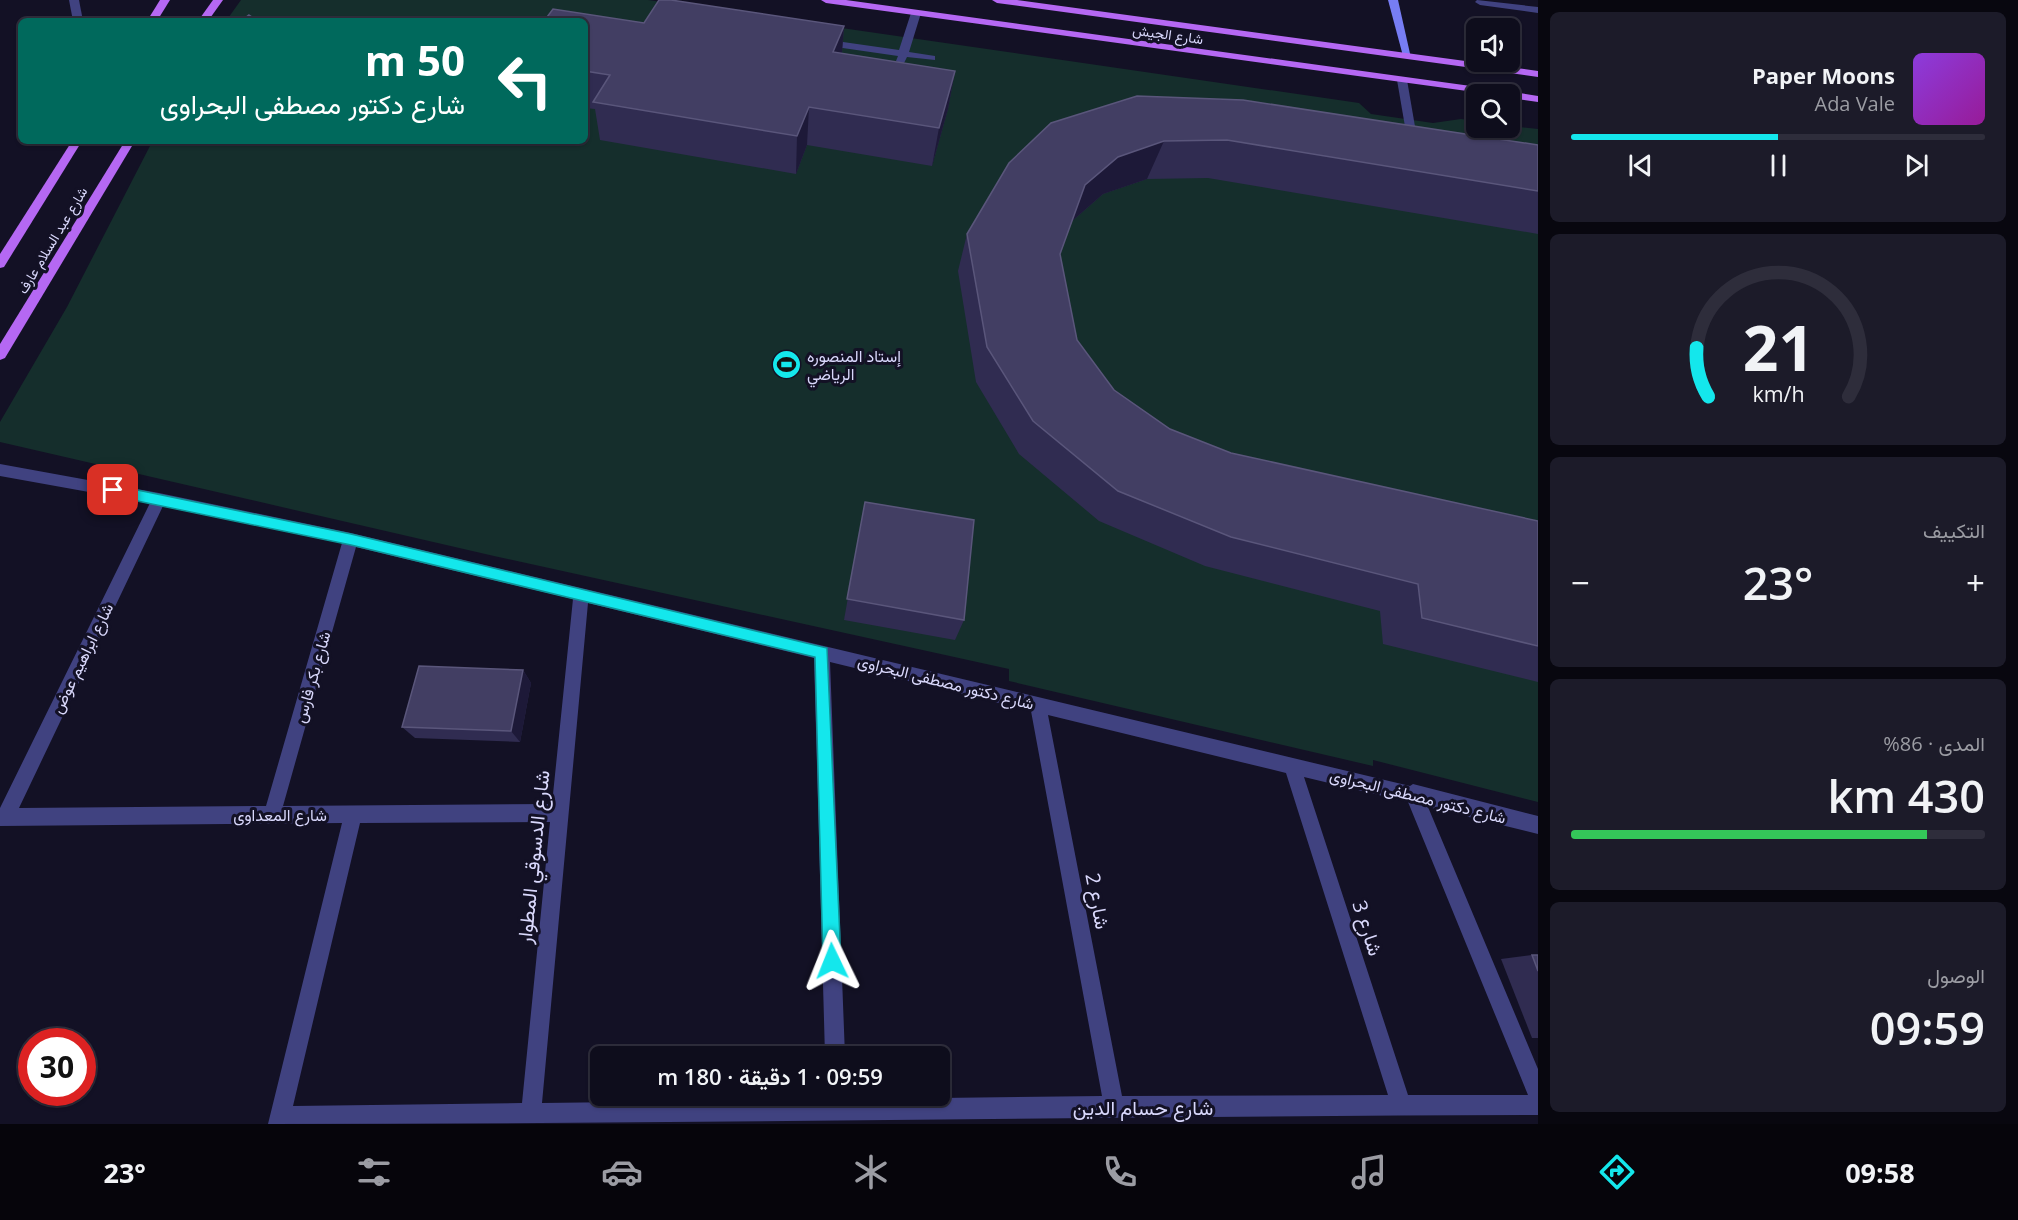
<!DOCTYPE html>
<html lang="ar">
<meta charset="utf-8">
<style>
:root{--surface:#0e0d1c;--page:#1c1b29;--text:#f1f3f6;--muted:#9b9ca3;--line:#2e2d3b;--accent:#14e7ec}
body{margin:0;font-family:"Open Sans",Vazirmatn,sans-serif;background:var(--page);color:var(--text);direction:rtl;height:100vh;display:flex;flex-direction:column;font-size:22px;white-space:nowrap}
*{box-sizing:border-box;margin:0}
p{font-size:20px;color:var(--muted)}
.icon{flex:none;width:33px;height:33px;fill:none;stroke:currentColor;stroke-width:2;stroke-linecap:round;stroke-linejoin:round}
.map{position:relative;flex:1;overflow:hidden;direction:ltr}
.drawer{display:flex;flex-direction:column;gap:12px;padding:12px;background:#08070f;width:480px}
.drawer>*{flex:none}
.banner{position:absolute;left:18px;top:18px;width:570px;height:126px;border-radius:9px;box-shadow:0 2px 4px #0004,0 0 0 2px var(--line);direction:rtl;background:#00695c;color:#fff;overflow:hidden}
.controls{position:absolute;left:1466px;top:18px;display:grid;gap:12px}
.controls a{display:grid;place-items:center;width:54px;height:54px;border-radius:9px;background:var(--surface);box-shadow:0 2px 4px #0004,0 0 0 2px var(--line);font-size:30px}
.speed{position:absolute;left:18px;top:1028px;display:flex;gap:12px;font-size:30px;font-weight:700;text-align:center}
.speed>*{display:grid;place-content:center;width:78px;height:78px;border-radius:50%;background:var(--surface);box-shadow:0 2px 4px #0004,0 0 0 2px var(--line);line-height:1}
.speed .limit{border:9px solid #d22;background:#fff;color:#111}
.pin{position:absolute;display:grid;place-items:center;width:51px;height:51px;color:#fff;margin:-26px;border-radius:12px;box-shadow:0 3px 9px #0006}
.me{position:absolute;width:66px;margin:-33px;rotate:358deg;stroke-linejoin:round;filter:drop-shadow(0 0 4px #0008)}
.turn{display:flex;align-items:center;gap:21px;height:126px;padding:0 24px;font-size:27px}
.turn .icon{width:78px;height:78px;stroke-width:2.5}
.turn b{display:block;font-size:42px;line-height:51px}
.big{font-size:45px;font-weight:600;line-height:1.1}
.drawer .widget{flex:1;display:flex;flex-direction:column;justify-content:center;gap:9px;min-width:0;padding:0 21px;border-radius:9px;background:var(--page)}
.drawer .dial{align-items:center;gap:0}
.dial svg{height:156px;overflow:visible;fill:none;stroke:var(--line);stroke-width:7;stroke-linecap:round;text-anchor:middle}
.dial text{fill:var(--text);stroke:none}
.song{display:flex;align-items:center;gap:18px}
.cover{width:72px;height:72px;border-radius:9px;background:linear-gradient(135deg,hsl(270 70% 55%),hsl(300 70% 35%))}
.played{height:6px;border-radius:3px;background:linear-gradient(90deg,var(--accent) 50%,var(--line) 50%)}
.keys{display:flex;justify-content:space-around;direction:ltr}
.heat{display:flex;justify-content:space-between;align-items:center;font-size:33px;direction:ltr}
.charge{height:9px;border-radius:4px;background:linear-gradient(90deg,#34c759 86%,var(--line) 0)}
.trip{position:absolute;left:590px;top:1046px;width:360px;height:60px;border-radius:9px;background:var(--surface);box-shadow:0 2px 4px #0004,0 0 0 2px var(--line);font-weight:600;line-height:60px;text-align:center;direction:rtl}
.menu{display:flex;height:96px;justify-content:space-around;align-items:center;background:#06050b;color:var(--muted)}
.menu .icon{width:42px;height:42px}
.menu .active{color:var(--accent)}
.menu b{font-size:27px;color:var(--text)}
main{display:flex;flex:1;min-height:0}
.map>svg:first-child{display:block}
.green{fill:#152e2c}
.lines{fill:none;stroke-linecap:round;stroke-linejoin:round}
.lane{fill:#404280;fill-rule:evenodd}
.street{fill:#404280;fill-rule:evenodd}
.secondary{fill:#777df4;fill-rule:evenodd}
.primary{fill:#b568f3;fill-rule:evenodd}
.wall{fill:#302c51}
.shaded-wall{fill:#1d1938}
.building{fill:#423e63;stroke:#5a567b;stroke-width:1.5}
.route{fill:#14e7ec;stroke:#0d9699;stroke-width:1.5}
.labels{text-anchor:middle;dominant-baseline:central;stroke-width:6;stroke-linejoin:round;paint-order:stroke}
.far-street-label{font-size:14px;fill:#d9d8fc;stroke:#131125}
.poi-label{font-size:16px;fill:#d9d8fc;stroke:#131125;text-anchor:start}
.street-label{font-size:16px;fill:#d9d8fc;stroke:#131125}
.near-street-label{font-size:20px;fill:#d9d8fc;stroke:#131125}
</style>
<main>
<section class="drawer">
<div class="widget">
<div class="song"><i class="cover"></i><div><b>Paper Moons</b><p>Ada Vale</p></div></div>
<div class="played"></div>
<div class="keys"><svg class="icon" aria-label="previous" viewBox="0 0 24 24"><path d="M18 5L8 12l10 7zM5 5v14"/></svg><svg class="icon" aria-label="pause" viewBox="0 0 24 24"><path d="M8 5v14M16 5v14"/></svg><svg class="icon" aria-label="next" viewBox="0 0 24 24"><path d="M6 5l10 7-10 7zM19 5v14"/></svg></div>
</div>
<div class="widget dial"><svg viewBox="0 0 100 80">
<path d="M14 69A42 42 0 1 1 86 69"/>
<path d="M14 69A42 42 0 0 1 8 44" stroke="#14e7ec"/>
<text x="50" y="56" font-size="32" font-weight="700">21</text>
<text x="50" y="72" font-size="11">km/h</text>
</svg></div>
<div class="widget"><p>التكييف</p>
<div class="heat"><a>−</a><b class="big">23°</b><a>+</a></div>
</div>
<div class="widget"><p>المدى · 86%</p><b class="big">430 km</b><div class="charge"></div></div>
<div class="widget"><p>الوصول</p><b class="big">09:59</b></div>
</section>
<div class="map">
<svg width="1538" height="1124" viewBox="0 0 1538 1124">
<rect width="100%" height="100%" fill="#131125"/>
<path class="green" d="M241 0H648L1359 103 1371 114 1433 123 1461 119 1476 121V128L1509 126 1538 129V802L1373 760V766L1009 681V669L494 556 0 442V422L67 307 151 144 157 141H585V21H226Z"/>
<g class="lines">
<g class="lane">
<path d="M69 0H79L83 21H73Z"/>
<path d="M1477 0 1538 7V13L1480 5 1475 2Z"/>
<path d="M916 10 921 13 909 52 935 56V60L907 57 904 63 901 64 896 61 898 56 822 45 817 42 822 39 899 50 911 13Z"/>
<path d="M1402 77 1407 80 1418 144 1413 147 1408 144 1397 80Z"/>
</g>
<path class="street" d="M0 464 159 493 351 533 1410 786 1413 784 1538 816V834L1428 807 1538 1069V1115C1114 1116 691 1124 268 1124L342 823 0 826V808L150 503 0 476ZM163 506 342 543 266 806 19 808ZM356 547 573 599 552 804 283 806ZM588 603 814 658 825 1056H845L830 662 1031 711 1102 1096 542 1103ZM1048 715 1286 773 1388 1095 1122 1096ZM1304 777 1408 802 1528 1095H1408ZM550 822 522 1103 293 1106 360 823Z"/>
<path class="secondary" d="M1388 0H1398L1411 58 1403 56Z"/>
<g class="primary">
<path d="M160 0H170L157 21H147Z"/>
<path d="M213 0H223L208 21H198Z"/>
<path d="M821 0H846L1507 91 1538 96V102L1509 98V94H1489L826 3Z"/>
<path d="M992 0H1017L1538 71V77L997 3Z"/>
<path d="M72 141H82L4 267 0 268V254Z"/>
<path d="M125 141H135L5 358 0 360V344Z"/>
</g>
</g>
<g class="wall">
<path d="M585 21 644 23 844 26 842 53 955 71 948 109 932 166 807 145 796 174 600 140 595 109 585 108Z"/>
<path d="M1051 123 1538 145V234L1208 178 1147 179 1103 194 1071 222 1060 254 1077 340 1114 390 1170 429 1231 453 1538 521V682L1383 644 1380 611 1205 566 1099 521 1019 454 976 382 958 271 967 234Z"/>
<path d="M865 502 964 620 955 640 844 620Z"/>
<path d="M523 670 531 683 520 742 415 738 402 727Z"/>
<path d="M1532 955H1538V1038H1532L1501 959Z"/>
</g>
<g class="shaded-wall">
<path d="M844 26 841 64 833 52Z"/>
<path d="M955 71 948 109 932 166 939 128Z"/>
<path d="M809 107 807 145 796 174 797 136Z"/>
<path d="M1164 141 1147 179 1103 194 1071 222 1085 185 1118 157Z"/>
<path d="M523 670 531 683 520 742 511 731Z"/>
</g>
<g class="building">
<path d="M659 0H671L844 26 833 52 955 71 939 128 809 107 797 136 593 102 610 75 585 71V21H544L553 9 644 23Z"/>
<path d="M249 15 258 21H241Z"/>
<path d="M1137 96 1243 100 1538 145V191L1227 140 1164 141 1118 157 1085 185 1060 254 1077 340 1114 390 1170 429 1231 453 1538 521V646L1422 618 1418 584 1231 537 1118 491 1033 421 987 347 967 234 1009 163 1051 123Z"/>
<path d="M865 502 974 520 964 620 847 599Z"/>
<path d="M419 666 523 670 511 731 402 727Z"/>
<path d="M1532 955H1538V971Z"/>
</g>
<path class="route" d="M113 485 351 534 827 648 841 961 838 967 832 970 826 967 823 961 815 657 351 545 113 496 107 490Z"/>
<defs>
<symbol id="stadium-disc" viewBox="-11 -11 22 22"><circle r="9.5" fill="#14e7ec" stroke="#131125"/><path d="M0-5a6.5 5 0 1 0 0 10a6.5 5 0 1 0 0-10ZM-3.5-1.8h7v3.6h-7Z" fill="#111"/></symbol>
</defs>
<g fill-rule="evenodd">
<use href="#stadium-disc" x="770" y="348" width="33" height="33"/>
</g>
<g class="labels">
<g class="far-street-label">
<text transform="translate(1168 34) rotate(8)">شارع الجيش</text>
<text transform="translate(52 240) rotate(-59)">شارع عبد السلام عارف</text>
</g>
<g class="poi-label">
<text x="807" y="356">إستاد المنصوره<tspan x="807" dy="18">الرياضي</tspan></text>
</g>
<g class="street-label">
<text transform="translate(82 658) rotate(-64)">شارع ابراهيم عوض</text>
<text transform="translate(312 677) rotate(-74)">شارع بكر فارس</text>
<text transform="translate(946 682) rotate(14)">شارع دكتور مصطفى البحراوى</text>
<text transform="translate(1418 796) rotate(14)">شارع دكتور مصطفى البحراوى</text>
<text x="280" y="815">شارع المعداوى</text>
</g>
<g class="near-street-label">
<text transform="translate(533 857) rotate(-84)">شارع الدسوقي المطوار</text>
<text transform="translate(1098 901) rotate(79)">شارع 2</text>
<text transform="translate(1368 928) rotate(72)">شارع 3</text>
<text x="1143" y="1107">شارع حسام الدين</text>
</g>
</g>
</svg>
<div class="controls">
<a><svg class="icon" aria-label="sound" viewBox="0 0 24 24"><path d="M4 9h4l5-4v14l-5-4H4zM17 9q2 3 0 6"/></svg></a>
<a><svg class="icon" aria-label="search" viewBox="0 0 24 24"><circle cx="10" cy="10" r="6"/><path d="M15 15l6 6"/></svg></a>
</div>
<div class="speed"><div class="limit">30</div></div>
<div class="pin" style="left:113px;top:490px;background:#d93025"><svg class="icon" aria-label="arrive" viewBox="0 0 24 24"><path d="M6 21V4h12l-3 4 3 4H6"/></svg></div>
<svg class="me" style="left:832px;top:961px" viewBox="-20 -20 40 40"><path d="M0-17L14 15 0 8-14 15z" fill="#14e7ec" stroke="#fff" stroke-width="4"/></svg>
<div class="trip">09:59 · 1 دقيقة · 180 m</div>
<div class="banner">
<div class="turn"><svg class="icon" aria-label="left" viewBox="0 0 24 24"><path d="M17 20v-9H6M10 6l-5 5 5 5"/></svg><div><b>50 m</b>شارع دكتور مصطفى البحراوى</div></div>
</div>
</div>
</main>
<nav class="menu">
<b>09:58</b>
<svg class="icon active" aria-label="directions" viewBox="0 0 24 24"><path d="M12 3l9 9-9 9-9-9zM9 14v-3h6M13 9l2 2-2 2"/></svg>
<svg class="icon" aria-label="music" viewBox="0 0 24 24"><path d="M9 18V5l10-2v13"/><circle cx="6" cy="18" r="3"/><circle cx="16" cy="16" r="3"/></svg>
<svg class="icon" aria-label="phone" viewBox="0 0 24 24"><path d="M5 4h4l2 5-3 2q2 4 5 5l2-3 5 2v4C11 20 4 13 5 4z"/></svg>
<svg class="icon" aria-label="climate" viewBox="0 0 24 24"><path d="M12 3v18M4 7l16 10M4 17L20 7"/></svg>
<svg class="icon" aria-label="car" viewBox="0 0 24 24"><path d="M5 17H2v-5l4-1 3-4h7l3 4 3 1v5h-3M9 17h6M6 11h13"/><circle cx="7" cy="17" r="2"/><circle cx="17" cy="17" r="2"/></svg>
<svg class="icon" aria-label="filters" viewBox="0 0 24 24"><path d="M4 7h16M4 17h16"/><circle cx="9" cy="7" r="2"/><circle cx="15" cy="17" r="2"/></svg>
<b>23°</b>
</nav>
